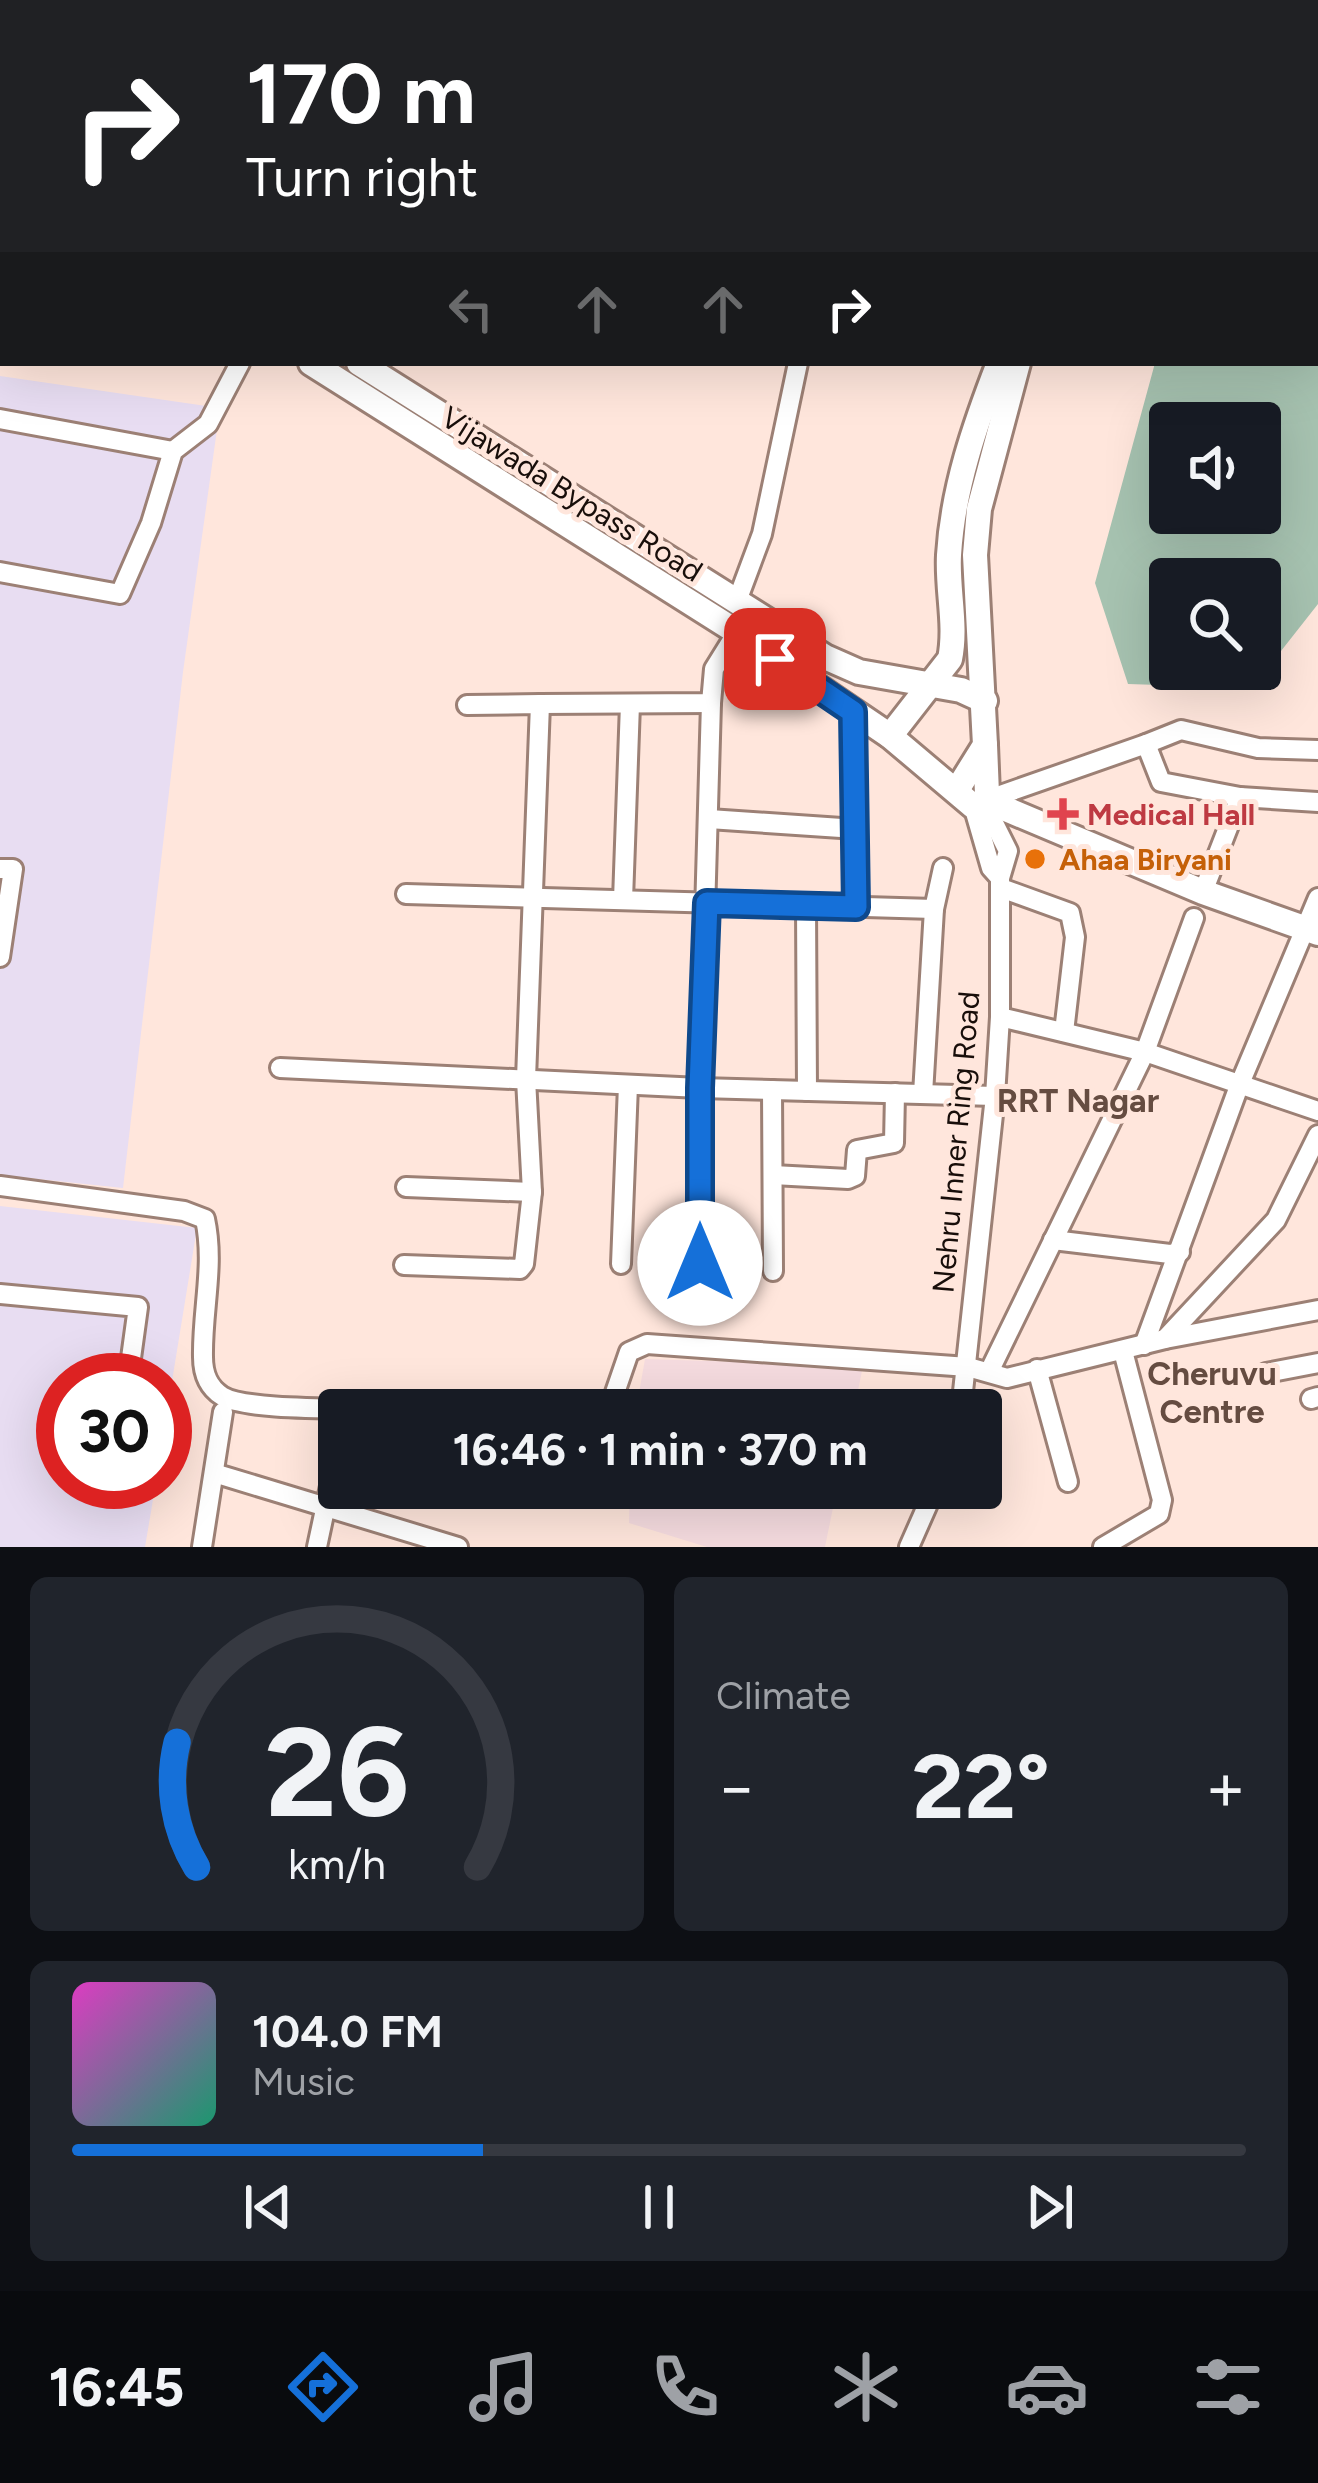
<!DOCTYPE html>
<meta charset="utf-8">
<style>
:root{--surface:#171b24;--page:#20242c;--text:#f1f3f6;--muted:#9ea1a6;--line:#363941;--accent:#1570d9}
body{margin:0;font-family:Figtree,sans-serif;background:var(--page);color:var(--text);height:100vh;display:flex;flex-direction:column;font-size:45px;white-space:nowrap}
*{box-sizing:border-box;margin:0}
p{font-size:39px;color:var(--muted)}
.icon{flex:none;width:66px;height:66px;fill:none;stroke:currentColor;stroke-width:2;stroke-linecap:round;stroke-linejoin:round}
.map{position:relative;height:1547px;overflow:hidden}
.panel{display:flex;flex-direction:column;gap:30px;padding:30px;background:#0d0f14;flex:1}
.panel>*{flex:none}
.hud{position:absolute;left:0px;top:0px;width:1320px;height:366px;box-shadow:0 12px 48px #0002;background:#202124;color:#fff;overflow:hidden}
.buttons{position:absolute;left:1149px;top:402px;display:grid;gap:24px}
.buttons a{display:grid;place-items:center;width:132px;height:132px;border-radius:12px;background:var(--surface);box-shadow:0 12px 48px #0002;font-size:60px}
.speed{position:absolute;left:36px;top:1353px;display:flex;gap:24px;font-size:60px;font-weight:700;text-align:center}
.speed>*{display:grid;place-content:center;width:156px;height:156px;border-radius:50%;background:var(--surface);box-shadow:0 12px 48px #0002;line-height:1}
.speed .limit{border:18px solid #d22;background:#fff;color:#111}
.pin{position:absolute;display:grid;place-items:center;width:102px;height:102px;color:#fff;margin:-51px;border-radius:24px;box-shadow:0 6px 18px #0006}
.me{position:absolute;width:132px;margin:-66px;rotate:0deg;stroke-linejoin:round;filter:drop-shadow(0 0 9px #0008)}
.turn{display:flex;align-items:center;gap:42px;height:252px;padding:0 48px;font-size:54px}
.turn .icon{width:156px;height:156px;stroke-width:2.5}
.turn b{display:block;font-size:84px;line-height:102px}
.lanes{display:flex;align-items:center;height:114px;padding:0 48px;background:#0003;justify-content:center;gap:60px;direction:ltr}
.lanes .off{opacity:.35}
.big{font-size:90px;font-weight:700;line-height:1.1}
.panel .tile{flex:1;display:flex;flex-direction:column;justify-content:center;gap:18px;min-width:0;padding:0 42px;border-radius:18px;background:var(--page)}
.panel .dial{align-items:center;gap:0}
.dial svg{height:312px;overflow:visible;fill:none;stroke:var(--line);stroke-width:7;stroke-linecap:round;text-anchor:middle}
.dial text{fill:var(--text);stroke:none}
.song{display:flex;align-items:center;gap:36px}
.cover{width:144px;height:144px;border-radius:18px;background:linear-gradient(135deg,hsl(310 70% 55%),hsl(160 70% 35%))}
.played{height:12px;border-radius:6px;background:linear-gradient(90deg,var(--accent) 35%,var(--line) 35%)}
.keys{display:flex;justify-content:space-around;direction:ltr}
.heat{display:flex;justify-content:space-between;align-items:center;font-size:66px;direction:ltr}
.panel .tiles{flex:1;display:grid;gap:30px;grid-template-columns:1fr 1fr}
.tile:last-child{grid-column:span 2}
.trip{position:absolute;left:318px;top:1389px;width:684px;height:120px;border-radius:12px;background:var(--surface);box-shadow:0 12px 48px #0002;font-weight:700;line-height:120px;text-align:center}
.dock{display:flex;height:192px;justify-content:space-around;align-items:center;background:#090b0e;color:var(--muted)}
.dock .icon{width:84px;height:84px}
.dock .selected{color:var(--accent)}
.dock b{font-size:54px;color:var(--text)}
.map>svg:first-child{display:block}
.industrial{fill:#e8ddf2}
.medical{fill:#f5dbdf}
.green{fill:#a6c2b0;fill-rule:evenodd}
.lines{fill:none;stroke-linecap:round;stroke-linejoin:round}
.minor-casing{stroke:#9c8075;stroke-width:24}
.major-casing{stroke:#9c8075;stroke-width:30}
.minor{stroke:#fff;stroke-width:18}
.major{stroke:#fff;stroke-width:24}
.route-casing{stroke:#0e498d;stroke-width:30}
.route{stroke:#1570d9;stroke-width:21}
.health-dot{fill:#e0444e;stroke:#ffe6dc;stroke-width:4.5}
.food-dot{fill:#e8710a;stroke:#ffe6dc;stroke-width:4.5}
.labels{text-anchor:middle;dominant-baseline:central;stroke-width:10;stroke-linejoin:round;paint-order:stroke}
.street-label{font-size:30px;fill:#180e0a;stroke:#ffe6dc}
.health-label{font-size:30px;font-weight:bold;fill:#be3a42;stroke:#ffe6dc;text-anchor:start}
.food-label{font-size:30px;font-weight:bold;fill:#c56008;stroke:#ffe6dc;text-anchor:start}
.neighbourhood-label{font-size:33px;font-weight:bold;fill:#654c41;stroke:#ffe6dc}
</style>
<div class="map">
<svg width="1318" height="1547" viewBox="0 0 1318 1547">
<rect width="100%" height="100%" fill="#ffe6dc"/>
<g class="industrial">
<path d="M0 376 220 408 183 672 123 1188 0 1175Z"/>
<path d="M0 1206 197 1228 165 1424V1380H63V1482H156L145 1547H0Z"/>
</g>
<g class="medical">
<path d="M645 1359 863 1366 854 1410H636Z"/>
<path d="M630 1488H837L825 1547H707L629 1523Z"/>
</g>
<path class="green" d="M1318 62V604L1252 688 1128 684 1095 583 1155 363H1317ZM1170 423H1260V513H1170ZM1170 579H1260V669H1170Z"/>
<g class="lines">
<defs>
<g id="minor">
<path d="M827 0 838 3"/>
<path d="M1188 0 1196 3"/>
<path d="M119 3 120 0"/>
<path d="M221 3 222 0"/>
<path d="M336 3 337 0"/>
<path d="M442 3 443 0"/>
<path d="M1317 55 1318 56"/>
<path d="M0 419 173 451"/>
<path d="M0 572 120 594 151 523 173 451 208 424 240 363"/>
<path d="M737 601 762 534 798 363"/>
<path d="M540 704 711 703 714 669 737 632"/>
<path d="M853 712 857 907"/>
<path d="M1146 744 1181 730 1258 748 1318 750"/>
<path d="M992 798 1146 744 1161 782 1240 797 1318 802"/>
<path d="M974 809 991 868 1000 878"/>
<path d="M709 819 856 829"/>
<path d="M0 869H13L0 957"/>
<path d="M1001 888 1070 913 1075 937 1064 1032"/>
<path d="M1203 892 1240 797"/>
<path d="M406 894 934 909"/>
<path d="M623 900 630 704"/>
<path d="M806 905 807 1091"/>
<path d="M1000 1017 1145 1052 1318 1111"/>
<path d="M280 1068 700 1088 995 1096"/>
<path d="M772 1090 773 1271"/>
<path d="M923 1094 934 909 943 868"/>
<path d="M773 1175 848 1179 855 1176 857 1150 894 1143 895 1093"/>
<path d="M0 1186 184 1211 205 1219C215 1265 202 1310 203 1357 203 1374 208 1387 222 1396 248 1412 360 1407 397 1410"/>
<path d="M406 1187 532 1192"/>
<path d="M1053 1240 1170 1254 1180 1252"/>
<path d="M700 1263V1088L711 703"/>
<path d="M621 1264 628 1085"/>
<path d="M404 1265 520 1269 524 1264 532 1192 526 1079 540 704 467 705"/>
<path d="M0 1294 138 1307 128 1380"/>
<path d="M1165 1339 1276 1220 1318 1135"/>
<path d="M1144 1345 1239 1086 1318 898"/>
<path d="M1037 1369 1068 1482"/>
<path d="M990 1370 1145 1052 1194 918"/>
<path d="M1266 1373 1318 1363"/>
<path d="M1311 1399 1318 1397"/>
<path d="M609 1410 629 1352 647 1344 968 1367 1007 1378 1165 1339 1318 1310"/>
<path d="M961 1410 995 1096 1000 1017V878L1008 851 989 813"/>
<path d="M214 1473 458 1547"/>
<path d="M202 1547 223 1412"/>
<path d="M317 1547 336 1458"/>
<path d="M909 1547 935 1488"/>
<path d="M1103 1547 1159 1514 1162 1500 1123 1351"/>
</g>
<g id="major">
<path d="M1109 3 1110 0"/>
<path d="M1133 3 1134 0"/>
<path d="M0 137 3 139"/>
<path d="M0 165 3 167"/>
<path d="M311 363 737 632 890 736 973 806"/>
<path d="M359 363 825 657 859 672 961 690 985 701"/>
<path d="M890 736 950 659C957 625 947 590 949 555 953 488 975 425 999 363"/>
<path d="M985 745 987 794"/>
<path d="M957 790 985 745 975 555 979 509 1018 363"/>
<path d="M994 804 1203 892 1318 933"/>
</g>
</defs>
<use href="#minor" class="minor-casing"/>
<use href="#major" class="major-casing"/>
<use href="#minor" class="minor"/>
<use href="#major" class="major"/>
</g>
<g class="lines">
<defs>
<path id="route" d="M700 1263V1088L707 903 856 907 853 712 775 659"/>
</defs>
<use href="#route" class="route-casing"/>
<use href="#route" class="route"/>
</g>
<path class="health-dot" d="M1057 796h12v12h12v12h-12v12h-12v-12h-12v-12h12z"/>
<circle class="food-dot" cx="1035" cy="859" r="12"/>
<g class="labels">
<g class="street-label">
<text transform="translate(572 494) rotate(32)">Vijawada Bypass Road</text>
<text transform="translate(956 1142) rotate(-85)">Nehru Inner Ring Road</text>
</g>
<g class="health-label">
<text x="1087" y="814">Medical Hall</text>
</g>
<g class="food-label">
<text x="1059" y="859">Ahaa Biryani</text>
</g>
<g class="neighbourhood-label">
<text x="1078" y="1100">RRT Nagar</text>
<text x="1212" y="1373">Cheruvu<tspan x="1212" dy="38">Centre</tspan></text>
</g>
</g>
</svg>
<div class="buttons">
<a><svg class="icon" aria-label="sound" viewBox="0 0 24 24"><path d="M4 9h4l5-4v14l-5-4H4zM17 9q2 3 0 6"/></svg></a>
<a><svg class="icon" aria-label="search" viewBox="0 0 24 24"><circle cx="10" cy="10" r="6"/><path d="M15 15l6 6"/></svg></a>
</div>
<div class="speed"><div class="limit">30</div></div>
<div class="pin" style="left:775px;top:659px;background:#d93025"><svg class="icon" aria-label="arrive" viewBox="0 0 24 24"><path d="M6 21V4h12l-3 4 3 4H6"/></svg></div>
<svg class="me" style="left:700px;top:1263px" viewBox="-20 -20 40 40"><circle r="19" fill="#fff"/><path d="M0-13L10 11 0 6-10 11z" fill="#1570d9"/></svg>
<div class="trip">16:46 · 1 min · 370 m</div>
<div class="hud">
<div class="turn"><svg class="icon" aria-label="right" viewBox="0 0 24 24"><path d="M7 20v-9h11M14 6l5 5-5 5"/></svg><div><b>170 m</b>Turn right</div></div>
<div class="lanes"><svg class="icon off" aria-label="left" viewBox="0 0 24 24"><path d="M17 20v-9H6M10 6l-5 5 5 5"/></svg><svg class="icon off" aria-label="ahead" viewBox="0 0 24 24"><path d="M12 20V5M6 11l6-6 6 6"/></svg><svg class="icon off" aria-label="ahead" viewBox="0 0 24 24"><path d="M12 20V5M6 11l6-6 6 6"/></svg><svg class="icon" aria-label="right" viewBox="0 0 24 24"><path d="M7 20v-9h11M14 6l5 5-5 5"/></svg></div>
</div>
</div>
<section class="panel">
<div class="tiles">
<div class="tile dial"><svg viewBox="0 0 100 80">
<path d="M14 69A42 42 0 1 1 86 69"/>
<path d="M14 69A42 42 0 0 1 9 37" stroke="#1570d9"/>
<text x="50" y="56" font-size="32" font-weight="700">26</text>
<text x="50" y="72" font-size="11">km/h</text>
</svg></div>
<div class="tile"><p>Climate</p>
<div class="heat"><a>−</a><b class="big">22°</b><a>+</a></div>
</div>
<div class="tile">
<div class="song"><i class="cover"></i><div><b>104.0 FM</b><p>Music</p></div></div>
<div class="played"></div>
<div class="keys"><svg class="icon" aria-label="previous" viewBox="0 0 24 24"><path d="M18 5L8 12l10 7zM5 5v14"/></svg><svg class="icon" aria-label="pause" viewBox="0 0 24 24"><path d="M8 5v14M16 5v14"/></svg><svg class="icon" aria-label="next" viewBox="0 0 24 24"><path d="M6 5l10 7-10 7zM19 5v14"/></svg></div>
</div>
</div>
</section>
<nav class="dock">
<b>16:45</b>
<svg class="icon selected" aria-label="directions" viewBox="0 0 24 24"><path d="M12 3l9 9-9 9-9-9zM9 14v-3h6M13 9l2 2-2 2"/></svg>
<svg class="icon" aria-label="music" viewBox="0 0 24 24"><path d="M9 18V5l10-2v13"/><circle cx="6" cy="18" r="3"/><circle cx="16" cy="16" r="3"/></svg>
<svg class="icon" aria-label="phone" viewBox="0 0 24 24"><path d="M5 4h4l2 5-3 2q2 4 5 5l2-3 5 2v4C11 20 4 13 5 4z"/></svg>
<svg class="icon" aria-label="climate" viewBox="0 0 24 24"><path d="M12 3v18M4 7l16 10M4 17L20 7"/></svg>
<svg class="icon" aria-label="car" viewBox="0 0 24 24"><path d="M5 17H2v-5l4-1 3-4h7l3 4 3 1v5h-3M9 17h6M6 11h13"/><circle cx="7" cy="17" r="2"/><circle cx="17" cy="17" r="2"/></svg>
<svg class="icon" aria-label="filters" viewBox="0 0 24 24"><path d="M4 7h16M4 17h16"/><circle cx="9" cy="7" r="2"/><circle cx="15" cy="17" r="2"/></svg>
</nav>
